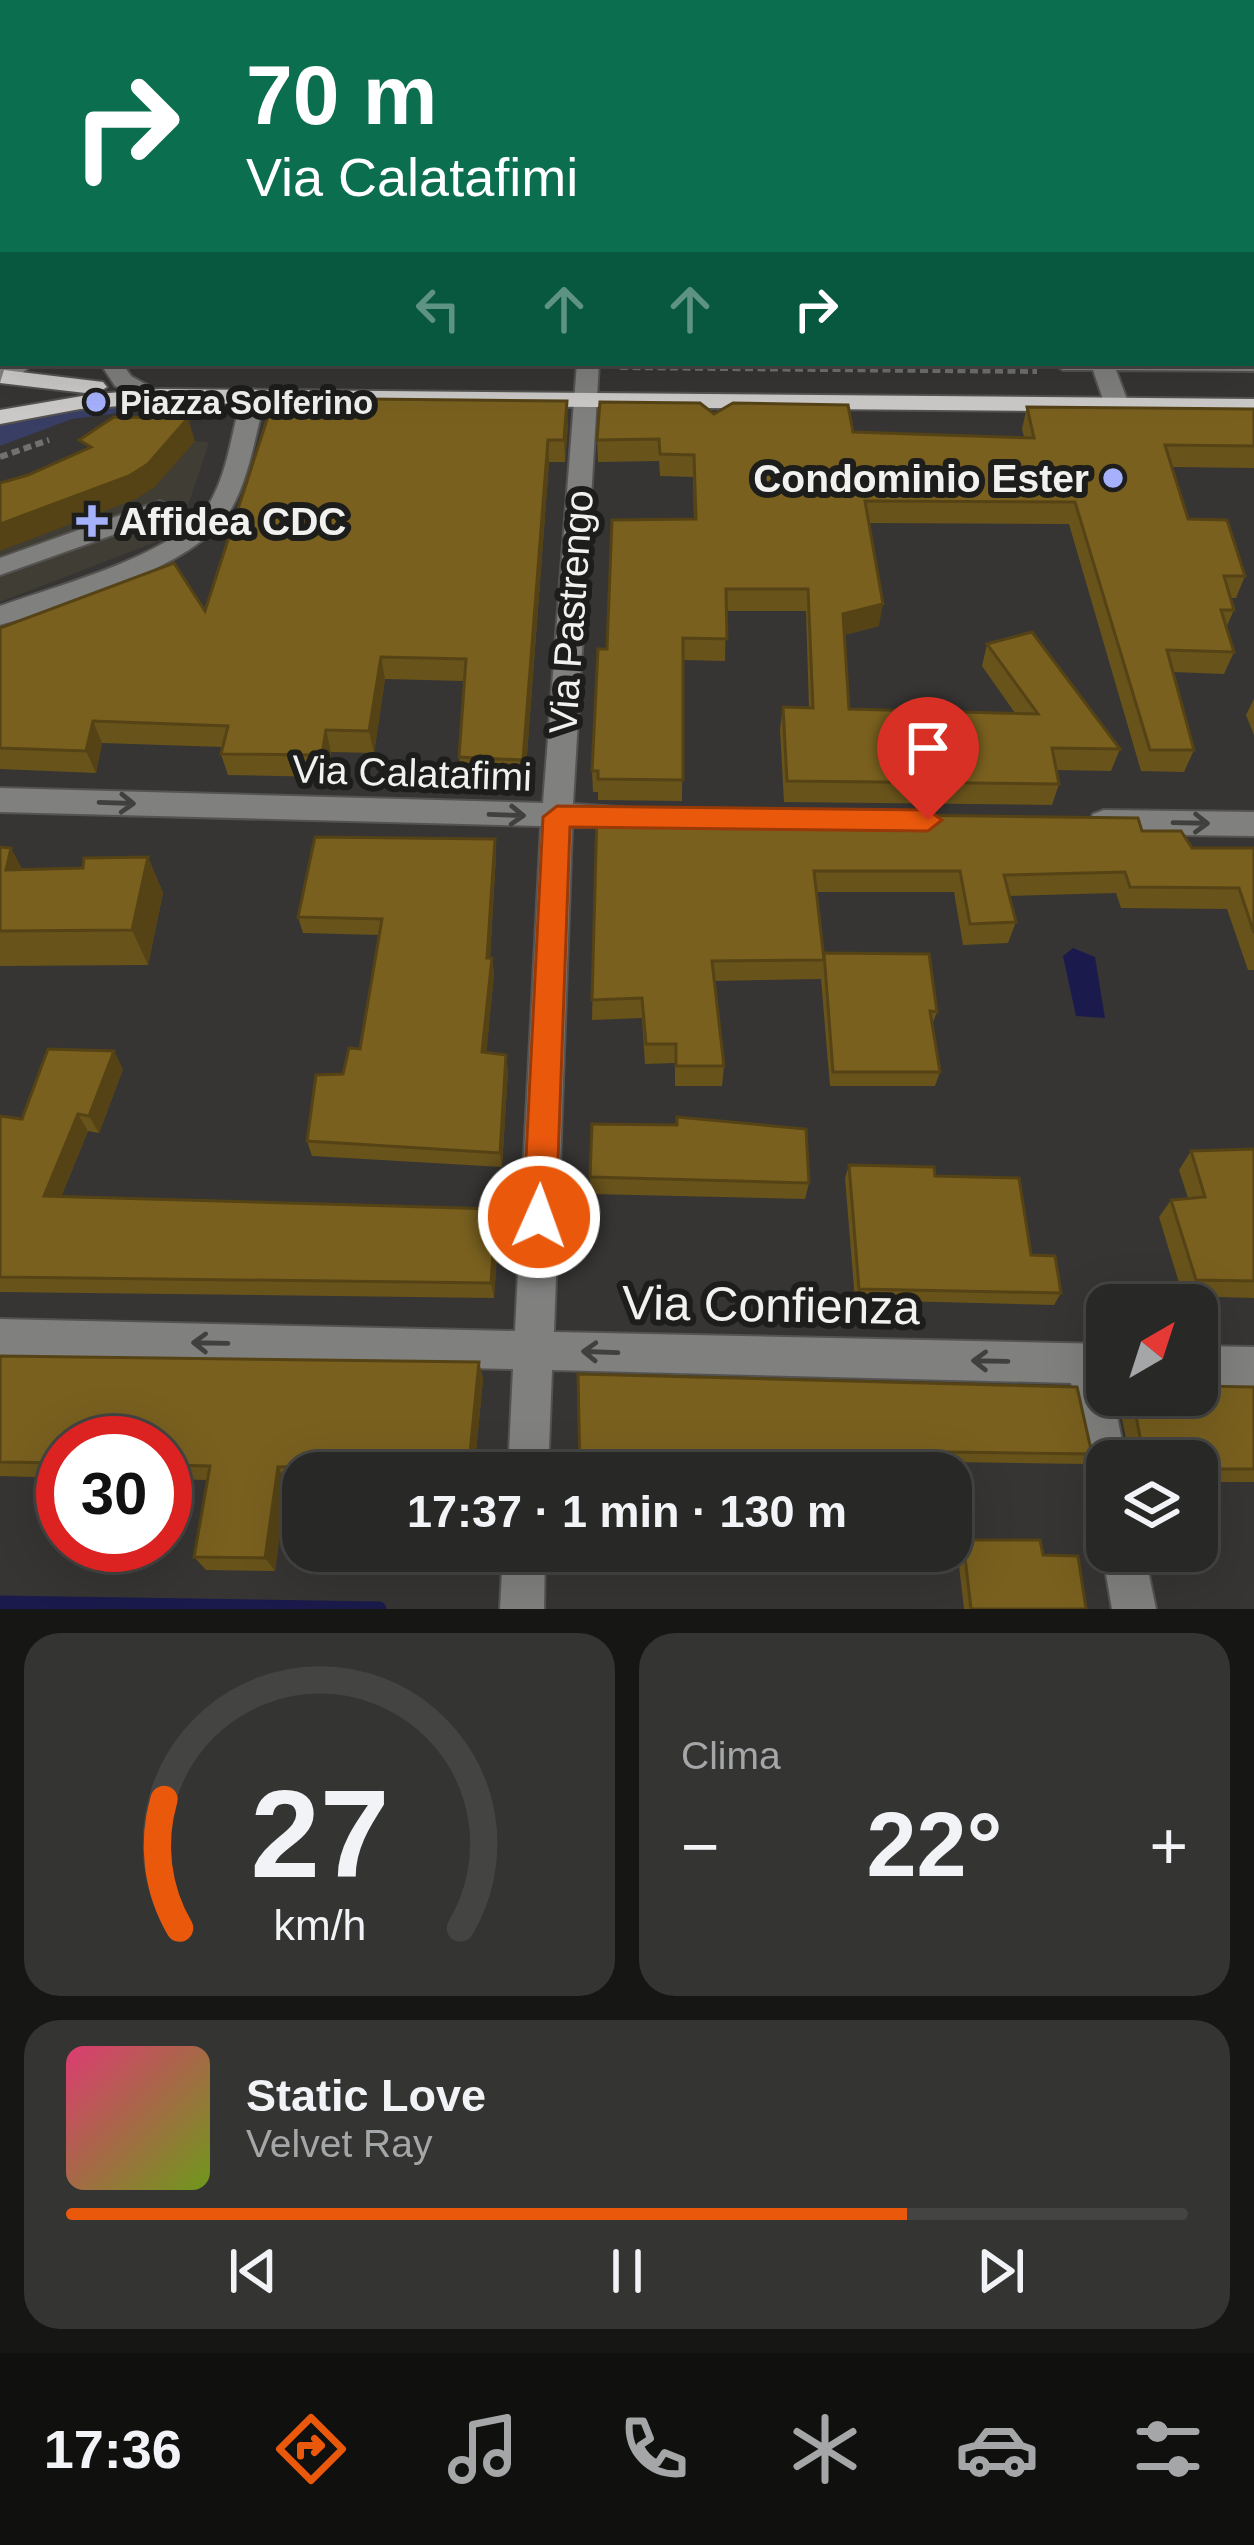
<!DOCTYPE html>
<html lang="it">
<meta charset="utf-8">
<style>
:root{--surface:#282826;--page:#343432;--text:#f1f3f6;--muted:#a5a6a7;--line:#444443;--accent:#ea580c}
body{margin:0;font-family:Arial,sans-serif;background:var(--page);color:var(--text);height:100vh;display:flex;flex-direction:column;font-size:45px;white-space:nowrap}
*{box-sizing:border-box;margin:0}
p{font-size:39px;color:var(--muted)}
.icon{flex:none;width:66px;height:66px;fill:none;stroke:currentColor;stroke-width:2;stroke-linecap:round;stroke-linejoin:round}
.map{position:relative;height:1609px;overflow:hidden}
.sheet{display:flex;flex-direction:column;gap:24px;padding:24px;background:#161615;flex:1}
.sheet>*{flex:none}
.banner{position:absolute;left:0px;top:0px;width:1254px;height:366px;box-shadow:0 12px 48px #0002,0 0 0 3px var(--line);background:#0b6e4f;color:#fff;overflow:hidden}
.needle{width:78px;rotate:39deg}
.controls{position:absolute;left:1086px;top:1284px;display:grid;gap:24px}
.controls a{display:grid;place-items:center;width:132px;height:132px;border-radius:24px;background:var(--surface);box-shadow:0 12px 48px #0002,0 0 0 3px var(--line);font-size:60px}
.speed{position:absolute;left:36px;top:1416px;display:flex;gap:24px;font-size:60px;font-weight:700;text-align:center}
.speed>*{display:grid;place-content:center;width:156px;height:156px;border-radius:50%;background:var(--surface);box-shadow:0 12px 48px #0002,0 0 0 3px var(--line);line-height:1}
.speed .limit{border:18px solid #d22;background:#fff;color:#111}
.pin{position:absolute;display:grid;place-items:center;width:102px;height:102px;color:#fff;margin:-123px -51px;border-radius:50% 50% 50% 0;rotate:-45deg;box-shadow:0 0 12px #0007}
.pin .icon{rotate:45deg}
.me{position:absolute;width:132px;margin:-66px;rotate:2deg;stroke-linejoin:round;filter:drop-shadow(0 0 9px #0008)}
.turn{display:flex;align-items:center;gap:42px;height:252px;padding:0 48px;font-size:54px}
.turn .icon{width:156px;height:156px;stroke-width:2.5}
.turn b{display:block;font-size:84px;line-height:102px}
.lanes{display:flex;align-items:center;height:114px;padding:0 48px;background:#0003;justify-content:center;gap:60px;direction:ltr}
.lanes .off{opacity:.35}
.big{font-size:90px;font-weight:800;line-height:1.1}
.sheet .tile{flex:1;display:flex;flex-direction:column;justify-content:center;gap:18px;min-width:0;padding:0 42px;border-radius:36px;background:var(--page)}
.sheet .dial{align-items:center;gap:0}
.dial svg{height:312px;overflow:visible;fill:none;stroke:var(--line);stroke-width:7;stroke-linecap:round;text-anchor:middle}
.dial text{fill:var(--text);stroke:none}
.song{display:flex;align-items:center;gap:36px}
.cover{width:144px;height:144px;border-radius:18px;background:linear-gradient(135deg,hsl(340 70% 55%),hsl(80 70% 35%))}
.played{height:12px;border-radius:6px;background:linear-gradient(90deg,var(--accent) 75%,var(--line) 75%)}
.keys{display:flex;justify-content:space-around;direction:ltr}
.heat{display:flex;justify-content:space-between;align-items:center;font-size:66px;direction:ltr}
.sheet .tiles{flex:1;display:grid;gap:24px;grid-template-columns:1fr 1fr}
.tile:last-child{grid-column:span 2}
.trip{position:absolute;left:282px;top:1452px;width:690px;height:120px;border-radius:36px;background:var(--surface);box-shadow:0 12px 48px #0002,0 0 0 3px var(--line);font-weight:800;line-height:120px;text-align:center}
.dock{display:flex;height:192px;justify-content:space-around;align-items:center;background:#10100f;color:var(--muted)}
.dock .icon{width:84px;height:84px}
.dock .active{color:var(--accent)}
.dock b{font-size:54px;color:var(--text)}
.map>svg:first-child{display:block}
.built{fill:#403d34}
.green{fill:#393e64}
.water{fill:#1a1b4c}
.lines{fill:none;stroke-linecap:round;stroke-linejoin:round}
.stream{stroke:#1a1b4c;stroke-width:15}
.minor-casing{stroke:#545351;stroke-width:4}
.major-casing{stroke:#545351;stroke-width:4}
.path{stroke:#71716f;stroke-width:6;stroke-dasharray:8 4.5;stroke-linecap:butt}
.minor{fill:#80807f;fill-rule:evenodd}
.major{fill:#cbcac8;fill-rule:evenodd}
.wall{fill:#68531b}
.shaded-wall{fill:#554316}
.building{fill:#79601f;stroke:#554316;stroke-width:3}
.oneway{stroke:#40403f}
.route{fill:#ea580c;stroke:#983908;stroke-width:3}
.poi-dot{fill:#a6b1fc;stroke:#1d1d1c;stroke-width:4.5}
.labels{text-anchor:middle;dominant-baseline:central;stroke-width:12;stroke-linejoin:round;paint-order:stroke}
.far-poi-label{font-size:33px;font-weight:bold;fill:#f1f1ef;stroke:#1d1d1c;text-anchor:start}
.poi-label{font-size:39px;font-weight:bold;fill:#f1f1ef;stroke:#1d1d1c;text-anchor:end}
.street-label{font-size:39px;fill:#f1f1ef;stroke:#1d1d1c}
.near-street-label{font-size:48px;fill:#f1f1ef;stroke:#1d1d1c}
</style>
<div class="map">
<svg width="1254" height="1609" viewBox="0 0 1254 1609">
<rect width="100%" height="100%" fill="#363533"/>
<path class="built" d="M195 441 209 442 179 533 0 602V508Z"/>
<path class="green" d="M100 405 137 406 135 411 72 419 0 446V424Z"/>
<path class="water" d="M1073 948 1095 957 1105 1018 1076 1016 1063 956Z"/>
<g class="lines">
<path class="stream" d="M0 1603 379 1609"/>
<defs>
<g id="minor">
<path d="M452 0H469L471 3H454Z"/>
<path d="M3 315V329L0 330V316Z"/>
<path d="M1251 357 1254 371 1116 370 1129 405 1117 412 1105 405 1093 370H1063L1052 363H1251Z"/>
<path d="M8 363H34L12 382 0 383V369Z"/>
<path d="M100 363H122L131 376 158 391 146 398 115 386Z"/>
<path d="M577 363H599L573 804 647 809 651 817 647 825 572 827 554 1332 1107 1344V1395H1113L1126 1461H1107V1490L1093 1484 1071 1383 552 1370 548 1473H508L513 1369 0 1357V1319L515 1331 541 826 0 812V788L543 803Z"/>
<path d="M254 389 266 396C255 434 250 477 230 511 198 566 60 608 0 625V606C55 586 178 555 209 504 228 473 232 430 242 396Z"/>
<path d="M160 501 173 509 169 515 0 575V558Z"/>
<path d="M1104 810 1254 812V836L1104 834 1093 830 1089 822 1093 814Z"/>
<path d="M1197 1346 1254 1347V1387L1197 1386Z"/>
<path d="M1107 1539V1551H1144L1156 1609H1112L1102 1551Z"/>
<path d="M503 1551H545L544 1609H500Z"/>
</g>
<path id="major" d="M4 370 103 382 107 387 96 394 160 389 1254 399V413L160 403 80 409 0 424V410L94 394 0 383Z"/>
</defs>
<use href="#minor" class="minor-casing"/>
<use href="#major" class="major-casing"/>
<g class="path">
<path d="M387 363 557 366"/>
<path d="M620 367 1037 371"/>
<path d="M0 457 49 440"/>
</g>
<use href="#minor" class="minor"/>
<use href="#major" class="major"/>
</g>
<g class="wall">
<path d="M486 0H1254V350H1251V3H489Z"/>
<path d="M3 102V267L0 263V103Z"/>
<path d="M1027 407 1254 409V468L1172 467 1188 519 1245 576 1236 598H1230L1234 610 1226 628 1234 652 1224 674 1173 672 1194 750 1184 772 1141 771 1069 524 869 523 879 626 844 635 849 709 1015 713 982 666 987 644 1120 749 1111 771 1057 770 1059 784 1052 805 784 802 780 729 783 707 809 708 806 611H726L725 661 683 660 682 801 598 800V792H593L592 771 607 649 694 519 693 477 660 476 659 461 598 462 597 440 714 414 853 432 1024 437 1022 429Z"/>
<path d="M568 424 565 462H549L525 781 462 779 459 757 464 681 385 679 374 753 331 752 327 777 228 775 221 754 222 747 102 743 96 773 0 769V628L205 611Z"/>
<path d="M1254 699V735L1246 715Z"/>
<path d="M597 811 1142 831 1192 848H1254V970H1248L1227 909 1121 908 1116 893 1009 896 1016 922 1008 943 963 945 954 892H816L824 953 937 1012 932 1025 940 1072 935 1086H830L821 979 715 981 724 1066 722 1086H675V1063L645 1064 642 1018 592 1020Z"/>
<path d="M495 839 496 855 490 958H492L494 974 486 1053 508 1070 502 1167 312 1156 307 1141 343 1074 360 1049 379 935 303 933 298 917Z"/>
<path d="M0 847 23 870 83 868 148 857 163 893 148 965 0 966Z"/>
<path d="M123 1069 99 1133 88 1131 61 1197 496 1209 499 1225 494 1298 0 1292V1116L22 1119Z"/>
<path d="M1254 1149V1298L1183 1296 1159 1217 1171 1200 1188 1198 1179 1170 1191 1151Z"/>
<path d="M849 1165 935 1176 1031 1255 1061 1293 1054 1305 855 1300 845 1178Z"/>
<path d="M590 1177 809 1183 805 1199 591 1194Z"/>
<path d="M0 1356 479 1362 483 1379 474 1473H303V1481L287 1482 275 1571 206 1570 194 1557 207 1480 165 1479V1443H63V1478L0 1476Z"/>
<path d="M578 1374 1092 1454 1084 1464 949 1462Z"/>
<path d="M1254 1387V1482H1197V1461H1126L1130 1457 1118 1400 1122 1395H1197Z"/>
<path d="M963 1540 1043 1555 1086 1609H964L957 1548Z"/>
</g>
<g class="shaded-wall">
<path d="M129 0H180L181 3H117Z"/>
<path d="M3 32V59L0 60V33Z"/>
<path d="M567 401 568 424 565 462 564 440Z"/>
<path d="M188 418 195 441 155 487 136 499 0 551V524Z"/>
<path d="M548 440 549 462 525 781 523 760Z"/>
<path d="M883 604 879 626 839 636 843 614Z"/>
<path d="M381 657 385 679 374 753 369 731Z"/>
<path d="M93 721 102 743 96 773 86 751Z"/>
<path d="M326 730 331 752 327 777 322 755Z"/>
<path d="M495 839 496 855 489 974 487 958Z"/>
<path d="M11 848 30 883 6 870Z"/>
<path d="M148 857 163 893 148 965 132 930Z"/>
<path d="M492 958 494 974 485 1068 482 1052Z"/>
<path d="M114 1051 123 1069 99 1133 89 1116Z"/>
<path d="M506 1055 508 1070 502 1167 500 1153Z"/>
<path d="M78 1114 88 1131 55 1212 44 1196Z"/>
<path d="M496 1209 499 1225 494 1298 491 1283Z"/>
<path d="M479 1362 483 1379 474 1473H472L469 1463Z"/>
<path d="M278 1467 287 1482 275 1571 265 1558Z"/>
</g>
<g class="building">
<path d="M0 0H129L117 3H3V32L0 33Z"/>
<path d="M508 0H1254V326H1251V3H512Z"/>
<path d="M3 102V247H0V103Z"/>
<path d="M274 398 567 401 564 440H548L523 760 459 757 466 659 381 657 369 731 326 730 322 755 221 754 228 726 93 721 86 751 0 748V628L174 563 205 611Z"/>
<path d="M600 402 700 403 714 414 733 403 848 405 853 432 1034 438 1027 407 1254 409V446L1165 445 1188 519 1227 520 1245 576H1224L1234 610H1221L1234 652 1167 650 1194 750H1150L1075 502 865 501 883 604 843 614 849 709 1038 714 987 644 1032 632 1120 749 1052 748 1059 784 787 781 783 707 813 708 808 589H726L727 639 683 638V780L598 779V771H592L598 649H607L612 520 696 519 694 455 660 454 659 439 597 440Z"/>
<path d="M114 417 188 418 148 464 129 476 0 524V483L28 475 91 447 79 440Z"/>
<path d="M597 811 1138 818 1142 831H1181L1192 848H1254V933L1239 888 1130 887 1125 872 1004 875 1016 922 970 924 960 871H814L824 960 712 961 724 1066H676V1044H646L642 998 592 1000Z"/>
<path d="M315 837 495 839 487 958H492L482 1052 506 1055 500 1153 307 1141 316 1075 343 1074 349 1048 360 1049 382 919 298 917Z"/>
<path d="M0 847 11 848 6 870 83 868 84 858 148 857 132 930 0 931Z"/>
<path d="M824 953 929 954 937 1012 930 1011 940 1072H833Z"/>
<path d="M48 1049 114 1051 89 1116 78 1114 44 1196 496 1209 491 1283 0 1277V1116L22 1119Z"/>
<path d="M677 1117 806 1129 809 1183 590 1177 592 1124 677 1125Z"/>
<path d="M1254 1149V1281L1196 1280 1171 1200 1205 1197 1191 1151Z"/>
<path d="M849 1165 934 1167 935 1176 1019 1178 1031 1255 1055 1256 1061 1293 859 1289Z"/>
<path d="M0 1356 479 1362 469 1463 278 1467 265 1558 194 1557 210 1466 165 1465V1443H63V1463L0 1462Z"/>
<path d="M578 1374 1077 1387 1092 1454 948 1452 951 1473H580Z"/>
<path d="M1197 1386 1254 1387V1469H1197V1461H1135L1134 1452 1142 1447 1132 1395H1197Z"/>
<path d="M963 1540H1040L1043 1555 1078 1556 1086 1609H971Z"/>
</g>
<defs><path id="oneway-shaft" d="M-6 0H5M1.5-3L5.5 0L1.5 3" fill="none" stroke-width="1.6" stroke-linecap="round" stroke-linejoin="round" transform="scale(3)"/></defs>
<g class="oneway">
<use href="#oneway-shaft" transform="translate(117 803) rotate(2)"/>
<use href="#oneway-shaft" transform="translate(507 815) rotate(2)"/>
<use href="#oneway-shaft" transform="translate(1191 823) rotate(1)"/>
<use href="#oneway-shaft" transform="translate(210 1343) rotate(-179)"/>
<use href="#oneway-shaft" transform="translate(600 1352) rotate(-178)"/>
<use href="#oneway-shaft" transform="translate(990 1361) rotate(-179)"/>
</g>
<path class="route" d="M557 806 928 810 942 820 928 831 570 827 556 1217 551 1228 539 1233 528 1228 523 1217 543 817Z"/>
<g class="poi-dot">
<circle cx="96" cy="402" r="12"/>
<circle cx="1113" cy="478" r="12"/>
<path d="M86 503h12v12h12v12h-12v12h-12v-12h-12v-12h12z"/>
</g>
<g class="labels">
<g class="far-poi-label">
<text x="120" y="402">Piazza Solferino</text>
</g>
<g class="poi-label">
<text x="1089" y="478">Condominio Ester</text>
<text x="119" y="521" text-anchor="start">Affidea CDC</text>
</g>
<g class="street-label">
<text transform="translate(571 612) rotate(-86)">Via Pastrengo</text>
<text transform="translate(412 773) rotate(2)">Via Calatafimi</text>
</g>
<g class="near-street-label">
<text transform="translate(771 1305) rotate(1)">Via Confienza</text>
</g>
</g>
</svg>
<div class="controls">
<a><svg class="needle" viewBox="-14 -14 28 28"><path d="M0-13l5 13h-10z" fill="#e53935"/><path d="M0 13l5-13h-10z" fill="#a5a6a7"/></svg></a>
<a><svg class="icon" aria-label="layers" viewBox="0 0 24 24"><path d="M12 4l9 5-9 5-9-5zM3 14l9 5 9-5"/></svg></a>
</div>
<div class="speed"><div class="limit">30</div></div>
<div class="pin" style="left:928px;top:820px;background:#d93025"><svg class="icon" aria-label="arrive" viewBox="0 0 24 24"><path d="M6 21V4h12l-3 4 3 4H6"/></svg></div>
<svg class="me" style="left:539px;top:1217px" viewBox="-20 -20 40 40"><circle r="17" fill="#ea580c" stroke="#fff" stroke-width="3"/><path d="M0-11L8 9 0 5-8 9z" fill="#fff"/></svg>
<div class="trip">17:37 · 1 min · 130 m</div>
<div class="banner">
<div class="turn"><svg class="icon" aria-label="right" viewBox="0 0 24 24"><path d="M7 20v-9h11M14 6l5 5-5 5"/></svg><div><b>70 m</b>Via Calatafimi</div></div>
<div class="lanes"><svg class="icon off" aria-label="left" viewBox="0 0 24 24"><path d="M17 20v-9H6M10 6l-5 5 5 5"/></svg><svg class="icon off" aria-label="ahead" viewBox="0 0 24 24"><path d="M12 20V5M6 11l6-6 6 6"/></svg><svg class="icon off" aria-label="ahead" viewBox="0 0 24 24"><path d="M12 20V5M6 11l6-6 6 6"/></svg><svg class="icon" aria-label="right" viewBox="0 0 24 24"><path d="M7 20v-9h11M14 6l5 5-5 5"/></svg></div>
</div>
</div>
<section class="sheet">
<div class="tiles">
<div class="tile dial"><svg viewBox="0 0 100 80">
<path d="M14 69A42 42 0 1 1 86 69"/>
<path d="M14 69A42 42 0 0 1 10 36" stroke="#ea580c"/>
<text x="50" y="56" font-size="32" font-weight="700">27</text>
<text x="50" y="72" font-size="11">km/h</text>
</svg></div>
<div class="tile"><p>Clima</p>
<div class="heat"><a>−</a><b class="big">22°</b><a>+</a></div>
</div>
<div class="tile">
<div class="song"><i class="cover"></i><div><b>Static Love</b><p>Velvet Ray</p></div></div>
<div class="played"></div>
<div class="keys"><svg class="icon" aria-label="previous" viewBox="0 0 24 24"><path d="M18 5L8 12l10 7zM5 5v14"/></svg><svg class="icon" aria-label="pause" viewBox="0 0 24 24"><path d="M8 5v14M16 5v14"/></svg><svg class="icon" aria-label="next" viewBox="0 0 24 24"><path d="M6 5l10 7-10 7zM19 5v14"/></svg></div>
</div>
</div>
</section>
<nav class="dock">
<b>17:36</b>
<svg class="icon active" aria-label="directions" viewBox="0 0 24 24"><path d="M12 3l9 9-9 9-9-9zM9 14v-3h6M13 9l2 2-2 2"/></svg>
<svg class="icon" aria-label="music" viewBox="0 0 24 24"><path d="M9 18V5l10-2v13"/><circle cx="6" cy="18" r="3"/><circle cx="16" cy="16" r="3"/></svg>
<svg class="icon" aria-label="phone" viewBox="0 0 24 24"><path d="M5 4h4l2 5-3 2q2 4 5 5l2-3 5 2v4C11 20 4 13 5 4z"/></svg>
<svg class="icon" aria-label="climate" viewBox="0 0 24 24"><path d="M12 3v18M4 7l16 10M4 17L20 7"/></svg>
<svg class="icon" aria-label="car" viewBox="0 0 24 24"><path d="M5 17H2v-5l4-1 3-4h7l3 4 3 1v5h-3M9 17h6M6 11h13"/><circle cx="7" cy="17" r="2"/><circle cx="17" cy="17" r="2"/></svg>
<svg class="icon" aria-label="filters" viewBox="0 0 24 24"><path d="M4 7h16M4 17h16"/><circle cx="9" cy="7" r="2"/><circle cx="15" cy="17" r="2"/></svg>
</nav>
